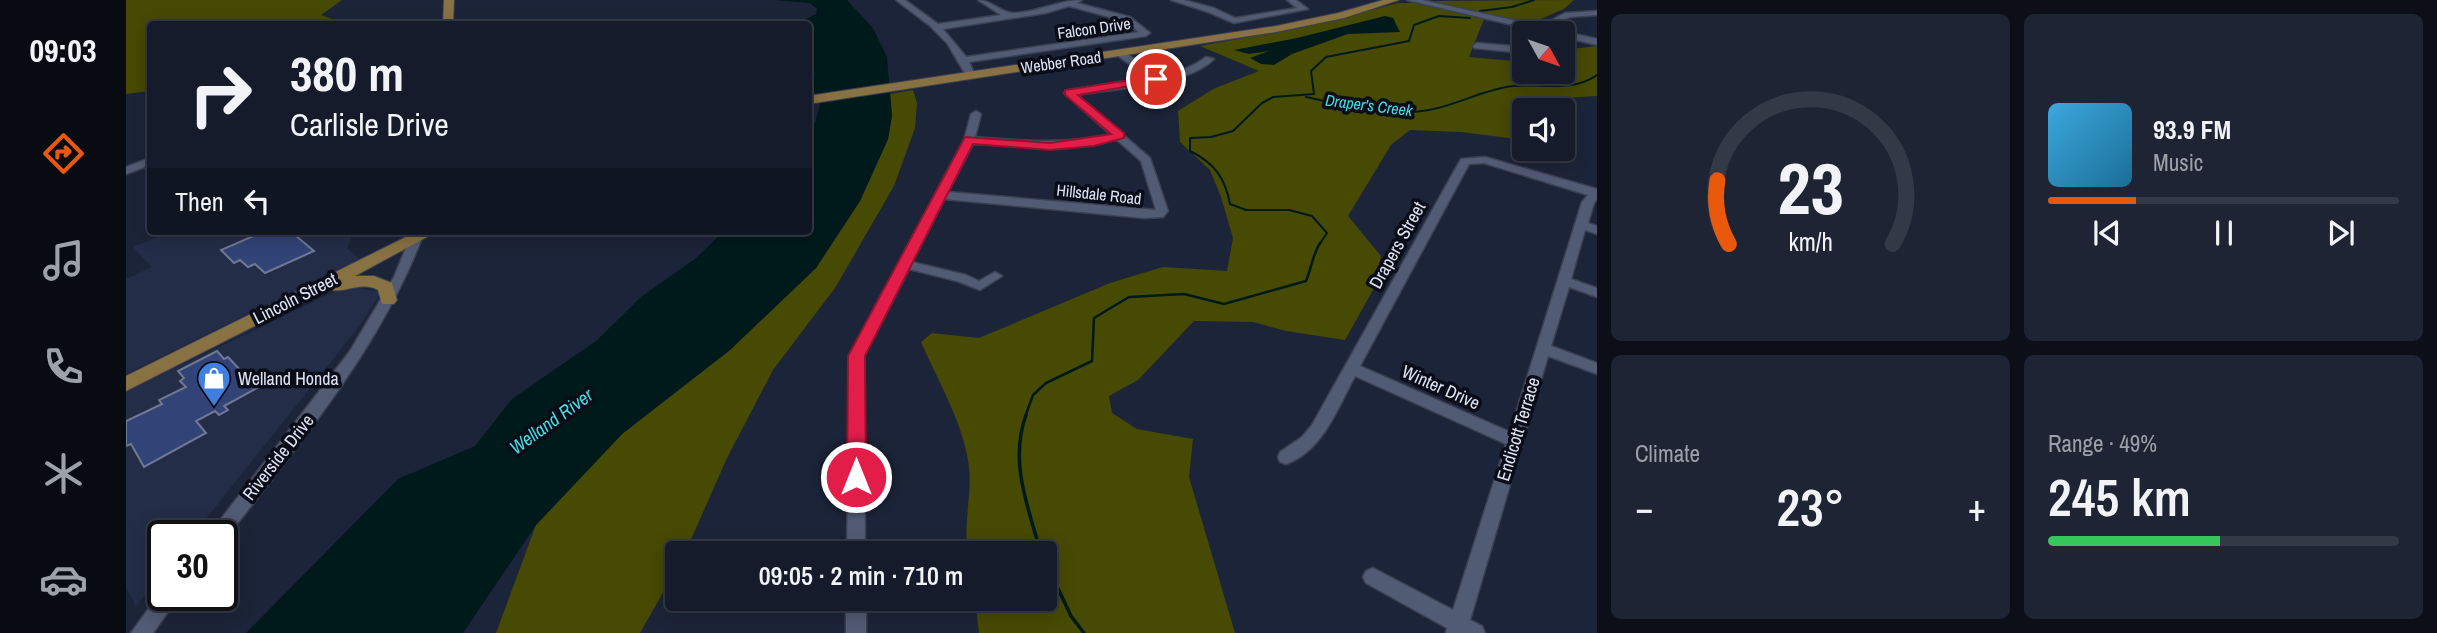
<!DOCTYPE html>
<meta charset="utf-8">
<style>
:root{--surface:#151b2b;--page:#1e2433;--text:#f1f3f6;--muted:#9da1a9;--line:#343947;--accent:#ea580c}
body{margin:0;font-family:"Archivo Narrow",sans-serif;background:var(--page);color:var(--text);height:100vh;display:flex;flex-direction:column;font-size:26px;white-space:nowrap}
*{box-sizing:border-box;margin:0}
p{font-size:23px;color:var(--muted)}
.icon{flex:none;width:38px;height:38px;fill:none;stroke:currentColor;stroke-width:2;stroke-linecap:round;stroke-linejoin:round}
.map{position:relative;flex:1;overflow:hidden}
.details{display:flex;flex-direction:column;gap:14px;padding:14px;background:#0c0f18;width:840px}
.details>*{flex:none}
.top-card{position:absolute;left:21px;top:21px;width:665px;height:214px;border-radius:7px;box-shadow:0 4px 18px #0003,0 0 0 2px var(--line);background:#151b2b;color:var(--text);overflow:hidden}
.needle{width:46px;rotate:130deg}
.buttons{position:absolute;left:1386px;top:21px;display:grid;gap:14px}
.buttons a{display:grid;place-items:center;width:63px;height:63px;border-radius:7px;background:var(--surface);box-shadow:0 4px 18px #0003,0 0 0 2px var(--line);font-size:35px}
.speed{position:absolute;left:21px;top:520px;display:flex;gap:14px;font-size:35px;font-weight:700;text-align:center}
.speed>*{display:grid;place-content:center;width:91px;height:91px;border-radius:50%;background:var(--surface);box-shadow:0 4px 18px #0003,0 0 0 2px var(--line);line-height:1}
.speed .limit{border:4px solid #111;border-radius:10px;background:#fff;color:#111}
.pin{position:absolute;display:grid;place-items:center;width:60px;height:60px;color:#fff;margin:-30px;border:4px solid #fff;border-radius:50%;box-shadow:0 2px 7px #0007}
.me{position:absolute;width:77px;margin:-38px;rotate:0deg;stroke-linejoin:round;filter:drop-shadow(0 0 5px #0008)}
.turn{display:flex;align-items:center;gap:24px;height:147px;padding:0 28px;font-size:32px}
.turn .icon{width:91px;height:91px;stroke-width:2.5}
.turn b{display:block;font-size:49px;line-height:60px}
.then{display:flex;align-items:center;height:66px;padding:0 28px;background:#0003;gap:14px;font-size:26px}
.big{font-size:52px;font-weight:600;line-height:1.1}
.details .card{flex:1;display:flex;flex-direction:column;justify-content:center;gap:10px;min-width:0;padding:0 24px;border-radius:10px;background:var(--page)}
.details .dial{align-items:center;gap:0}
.dial svg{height:182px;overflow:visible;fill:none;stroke:var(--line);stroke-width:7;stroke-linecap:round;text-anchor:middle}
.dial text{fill:var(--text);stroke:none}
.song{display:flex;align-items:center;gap:21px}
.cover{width:84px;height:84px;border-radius:10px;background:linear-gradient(135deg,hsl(200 70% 55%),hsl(200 70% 35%))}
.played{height:7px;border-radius:4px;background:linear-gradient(90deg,var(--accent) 25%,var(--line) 25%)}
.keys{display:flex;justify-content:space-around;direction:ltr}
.heat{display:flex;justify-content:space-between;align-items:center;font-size:38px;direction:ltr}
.charge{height:10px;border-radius:5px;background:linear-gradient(90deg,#34c759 49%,var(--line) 0)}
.details .tiles{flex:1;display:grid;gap:14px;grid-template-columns:repeat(2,1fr)}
.trip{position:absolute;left:539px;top:541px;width:392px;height:70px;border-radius:7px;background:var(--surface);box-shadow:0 4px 18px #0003,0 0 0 2px var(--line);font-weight:600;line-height:70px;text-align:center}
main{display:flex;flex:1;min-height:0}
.tab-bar{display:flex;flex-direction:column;width:126px;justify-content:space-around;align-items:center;background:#080b11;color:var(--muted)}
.tab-bar .icon{width:49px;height:49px}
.tab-bar .selected{color:var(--accent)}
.tab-bar b{font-size:32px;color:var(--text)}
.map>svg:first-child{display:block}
.built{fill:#232d48}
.green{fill:#474a02}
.water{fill:#001a1c}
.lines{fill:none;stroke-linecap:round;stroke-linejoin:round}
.stream-far2{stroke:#001a1c;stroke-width:2}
.stream-far1{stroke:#001a1c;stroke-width:2.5}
.stream{stroke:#001a1c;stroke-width:3.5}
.building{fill:#324377;stroke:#6f7993;stroke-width:2}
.minor-casing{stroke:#3b4052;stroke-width:3}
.major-casing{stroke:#3b4052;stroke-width:2}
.minor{fill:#525b74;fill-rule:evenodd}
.major{fill:#887143;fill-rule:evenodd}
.route{fill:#e11d48;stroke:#92132f;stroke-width:2}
.labels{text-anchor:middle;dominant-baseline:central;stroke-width:7;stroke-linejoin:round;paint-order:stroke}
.far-street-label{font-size:16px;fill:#dfe4f3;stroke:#0a0d17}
.far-water-label{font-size:16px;font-style:italic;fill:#47dbe2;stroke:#0a0d17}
.street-label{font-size:18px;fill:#dfe4f3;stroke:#0a0d17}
.poi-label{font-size:18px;fill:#dfe4f3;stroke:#0a0d17;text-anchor:start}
.water-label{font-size:19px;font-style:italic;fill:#47dbe2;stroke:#0a0d17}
</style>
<main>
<nav class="tab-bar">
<b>09:03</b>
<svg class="icon selected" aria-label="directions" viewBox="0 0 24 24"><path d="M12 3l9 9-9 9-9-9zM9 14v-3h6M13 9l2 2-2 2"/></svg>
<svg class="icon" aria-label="music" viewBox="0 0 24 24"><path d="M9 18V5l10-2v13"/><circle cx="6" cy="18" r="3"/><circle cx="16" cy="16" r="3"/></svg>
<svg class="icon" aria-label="phone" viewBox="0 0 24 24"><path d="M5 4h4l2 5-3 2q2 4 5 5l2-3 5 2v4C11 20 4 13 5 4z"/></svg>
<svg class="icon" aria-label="climate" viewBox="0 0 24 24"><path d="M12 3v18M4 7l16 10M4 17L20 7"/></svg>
<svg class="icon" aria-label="car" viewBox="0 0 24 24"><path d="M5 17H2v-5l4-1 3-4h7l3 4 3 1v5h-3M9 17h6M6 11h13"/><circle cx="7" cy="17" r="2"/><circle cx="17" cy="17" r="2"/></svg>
</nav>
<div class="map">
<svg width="1471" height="633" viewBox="0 0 1471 633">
<rect width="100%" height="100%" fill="#1c2439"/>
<g class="built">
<path d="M41 231H228L221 248 233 259 0 374V279L26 267 7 247 42 233Z"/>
<path d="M220 286 255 292 231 329 67 535 37 536V573L10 606 0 588V392Z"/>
</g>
<g class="green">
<path d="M0 0H216L195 15 209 20 201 24H24V91L0 94Z"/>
<path d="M1448 0 1438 9 1403 24 1305 1Z"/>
<path d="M1272 3H1290L1358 19 1343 57 1398 62V72H1437V65H1443L1437 50 1471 46V96L1438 98 1425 110H1398V140L1335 132 1284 130 1265 145 1222 216 1255 256 1247 290 1219 340 1160 331 1127 322 1068 321 1012 380 983 396 986 413 1011 429 1067 439 1063 477 1109 633H853L849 599 919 598V553H842C837 524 846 496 843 467 838 424 812 381 795 342L806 333 853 338 984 283 1037 267 1101 271 1107 238 1095 197 1084 170 1054 142 1052 111 1087 89 1133 71 1074 46 1183 26Z"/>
<path d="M787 90 791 103 789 128 768 186 709 288 647 370 601 458 559 553H551V568L514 633H370L410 525 496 434 604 350 690 268 734 201 762 139 766 116 764 94Z"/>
</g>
<g class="water">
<path d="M647 0H721L747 28 761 57 766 116 762 139 734 201 690 268 604 350 496 434 410 525 337 633H120L272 479 349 446 386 399 470 341 515 297 570 258 598 231H682L683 131 689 123 696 97 683 90V81L689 74 683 66 682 24 672 23 690 14 691 9 684 3Z"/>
<path d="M1259 16 1267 18 1274 32 1222 34 1166 54 1148 65 1135 64 1124 58 1143 51 1123 54 1108 50 1171 38Z"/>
</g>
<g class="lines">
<g class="stream-far2">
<path d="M1354 11 1386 7 1408 0"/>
<path d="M1180 97C1220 105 1262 118 1303 110 1332 105 1358 89 1387 86 1416 83 1445 93 1471 75"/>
<path d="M1193 245 1201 233 1186 216 1163 210H1120L1104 204C1099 177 1088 163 1064 151V138L1085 137 1107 131 1136 103 1147 97 1188 94 1185 71 1200 57 1283 41 1288 25 1313 16 1344 18"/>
</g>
<path class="stream-far1" d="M899 417 907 395 920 383 966 361 968 318 1003 297 1058 294 1098 304 1180 281C1186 267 1186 256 1194 243"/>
<g class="stream">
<path d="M900 415C883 462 902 507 915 553"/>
<path d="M919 561 945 616 958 633"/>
</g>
</g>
<g class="building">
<path d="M139 231H164L188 251 139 273 129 264 122 267 114 260 108 263 95 250Z"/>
<path d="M91 351 98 359 102 357 131 388 98 406 102 410 93 415 89 411 70 421 80 433 18 467 5 444 0 446V421L36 404 33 400 60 387 54 381 58 378 52 371Z"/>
</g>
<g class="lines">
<defs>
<g id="minor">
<path d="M770 0H779L812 24 875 15 852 0C866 0 876 14 889 13 912 12 933 0 956 0L951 3 1004 17 1024 33 1020 36 843 62 849 75 844 78 841 77 821 43 803 25ZM943 6 998 21 1013 32 840 57 817 29 920 13Z"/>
<path d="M1045 0H1058L1088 8 1109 18 1171 8 1161 0H1170L1182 9 1108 23 1082 12Z"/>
<path d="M1281 0H1296L1414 26 1439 13 1471 11V15L1444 17 1423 28 1471 39V45L1437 37V33H1411L1408 30Z"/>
<path d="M1351 43 1398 47V53L1348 48 1347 46Z"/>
<path d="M991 51H997L1032 76C1049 73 1066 68 1080 57L1088 59C1060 87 989 88 951 95L1024 158 1042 211 1037 217 1018 218 818 199 786 262 840 275 853 281 869 272 876 276 854 290 831 281 783 269 738 356 739 553H721L724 356 838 140 845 114 850 111 855 114 849 137C895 141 940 144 985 135L938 93 943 90 1022 78 991 55ZM991 140 1015 161 1030 210 822 192 847 144 937 148Z"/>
<path d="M1359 157 1471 189V199L1468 203 1462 223 1471 226V234L1459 230 1445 279 1471 288V297L1443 287 1425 346 1471 363V374L1422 356 1344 620 1356 626 1359 633H1320L1321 628 1240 583 1237 577 1240 571 1247 568 1327 610 1380 444 1229 376C1212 407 1197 451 1160 464L1154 462 1152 457 1154 452 1176 437 1186 425 1335 159ZM1358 163 1462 195 1456 202 1384 432 1234 366 1343 164Z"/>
<path d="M24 158V165L0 174V167Z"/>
<path d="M290 234 296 238C251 353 172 445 97 542L96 536H82L224 351 268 277 284 238Z"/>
<path d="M37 589V595H54L27 633H5Z"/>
<rect x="720" y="598" width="20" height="35"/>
</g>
<g id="major">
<path d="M318 0H328L327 24H317Z"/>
<path d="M1257 0H1273L1218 18 1150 32 682 104V96L1150 26 1212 13Z"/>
<path d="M292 231H312L229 276H248L266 283 271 300 268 304H256L252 290C234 280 218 295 202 289L0 391V376Z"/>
</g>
</defs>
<use href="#minor" class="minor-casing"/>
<use href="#major" class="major-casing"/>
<use href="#minor" class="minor"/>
<use href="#major" class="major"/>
</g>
<path class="route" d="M1030 76H1033V81L952 95 998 133V138L968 146 924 150 847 144 739 356 740 477 737 482 730 485 724 482 721 477 722 356 839 137 924 143 985 134 939 95V90Z"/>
<defs>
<symbol id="shop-pin" viewBox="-11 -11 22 30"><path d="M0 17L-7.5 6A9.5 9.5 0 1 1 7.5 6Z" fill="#3f7fe0" stroke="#0a0d17"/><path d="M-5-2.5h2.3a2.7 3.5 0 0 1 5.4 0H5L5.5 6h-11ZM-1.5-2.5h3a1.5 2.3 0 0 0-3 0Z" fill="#fff"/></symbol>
</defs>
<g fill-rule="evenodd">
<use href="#shop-pin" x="69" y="359" width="38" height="52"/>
</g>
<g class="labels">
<g class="far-street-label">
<text transform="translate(968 28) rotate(-8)">Falcon Drive</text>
<text transform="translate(935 62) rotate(-8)">Webber Road</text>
<text transform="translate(973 194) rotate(6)">Hillsdale Road</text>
</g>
<g class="far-water-label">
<text transform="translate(1243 105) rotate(7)">Draper's Creek</text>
</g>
<g class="street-label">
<text transform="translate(1271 245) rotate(-61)">Drapers Street</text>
<text transform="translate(169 298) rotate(-27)">Lincoln Street</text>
<text transform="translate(1315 387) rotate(24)">Winter Drive</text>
<text transform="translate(1392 429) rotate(-73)">Endicott Terrace</text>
<text transform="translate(152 457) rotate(-52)">Riverside Drive</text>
</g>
<g class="poi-label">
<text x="112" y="378">Welland Honda</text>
</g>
<g class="water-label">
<text transform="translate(425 421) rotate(-36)">Welland River</text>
</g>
</g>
</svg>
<div class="buttons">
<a><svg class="needle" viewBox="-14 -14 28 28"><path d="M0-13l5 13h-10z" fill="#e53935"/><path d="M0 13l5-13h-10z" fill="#9da1a9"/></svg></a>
<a><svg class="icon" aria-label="sound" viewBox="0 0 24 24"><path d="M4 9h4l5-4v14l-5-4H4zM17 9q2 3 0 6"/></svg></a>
</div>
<div class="speed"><div class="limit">30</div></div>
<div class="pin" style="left:1030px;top:79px;background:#d93025"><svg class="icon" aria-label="arrive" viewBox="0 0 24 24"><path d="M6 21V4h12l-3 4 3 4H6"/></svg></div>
<svg class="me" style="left:730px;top:477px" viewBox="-20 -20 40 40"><circle r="17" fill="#e11d48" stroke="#fff" stroke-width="3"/><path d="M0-11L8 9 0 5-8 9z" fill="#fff"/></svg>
<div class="trip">09:05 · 2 min · 710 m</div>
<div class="top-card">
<div class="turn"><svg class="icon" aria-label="right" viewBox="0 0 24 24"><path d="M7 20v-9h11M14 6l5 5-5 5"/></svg><div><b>380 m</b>Carlisle Drive</div></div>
<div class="then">Then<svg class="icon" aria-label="left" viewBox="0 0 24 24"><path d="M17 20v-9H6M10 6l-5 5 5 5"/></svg></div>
</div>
</div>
<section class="details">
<div class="tiles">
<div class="card dial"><svg viewBox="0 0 100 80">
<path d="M14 69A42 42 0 1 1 86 69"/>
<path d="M14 69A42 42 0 0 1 9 41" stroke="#ea580c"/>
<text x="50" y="56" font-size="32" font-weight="700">23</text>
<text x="50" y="72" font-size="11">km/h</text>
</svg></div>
<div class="card">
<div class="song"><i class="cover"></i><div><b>93.9 FM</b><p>Music</p></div></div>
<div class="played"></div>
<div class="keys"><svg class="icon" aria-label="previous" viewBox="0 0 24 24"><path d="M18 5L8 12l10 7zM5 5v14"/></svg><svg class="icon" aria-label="pause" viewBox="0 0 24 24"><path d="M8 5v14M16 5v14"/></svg><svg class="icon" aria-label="next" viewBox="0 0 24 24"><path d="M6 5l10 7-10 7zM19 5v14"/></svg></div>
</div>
<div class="card"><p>Climate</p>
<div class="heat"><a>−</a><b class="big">23°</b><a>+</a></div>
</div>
<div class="card"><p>Range · 49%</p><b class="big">245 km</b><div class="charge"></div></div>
</div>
</section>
</main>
